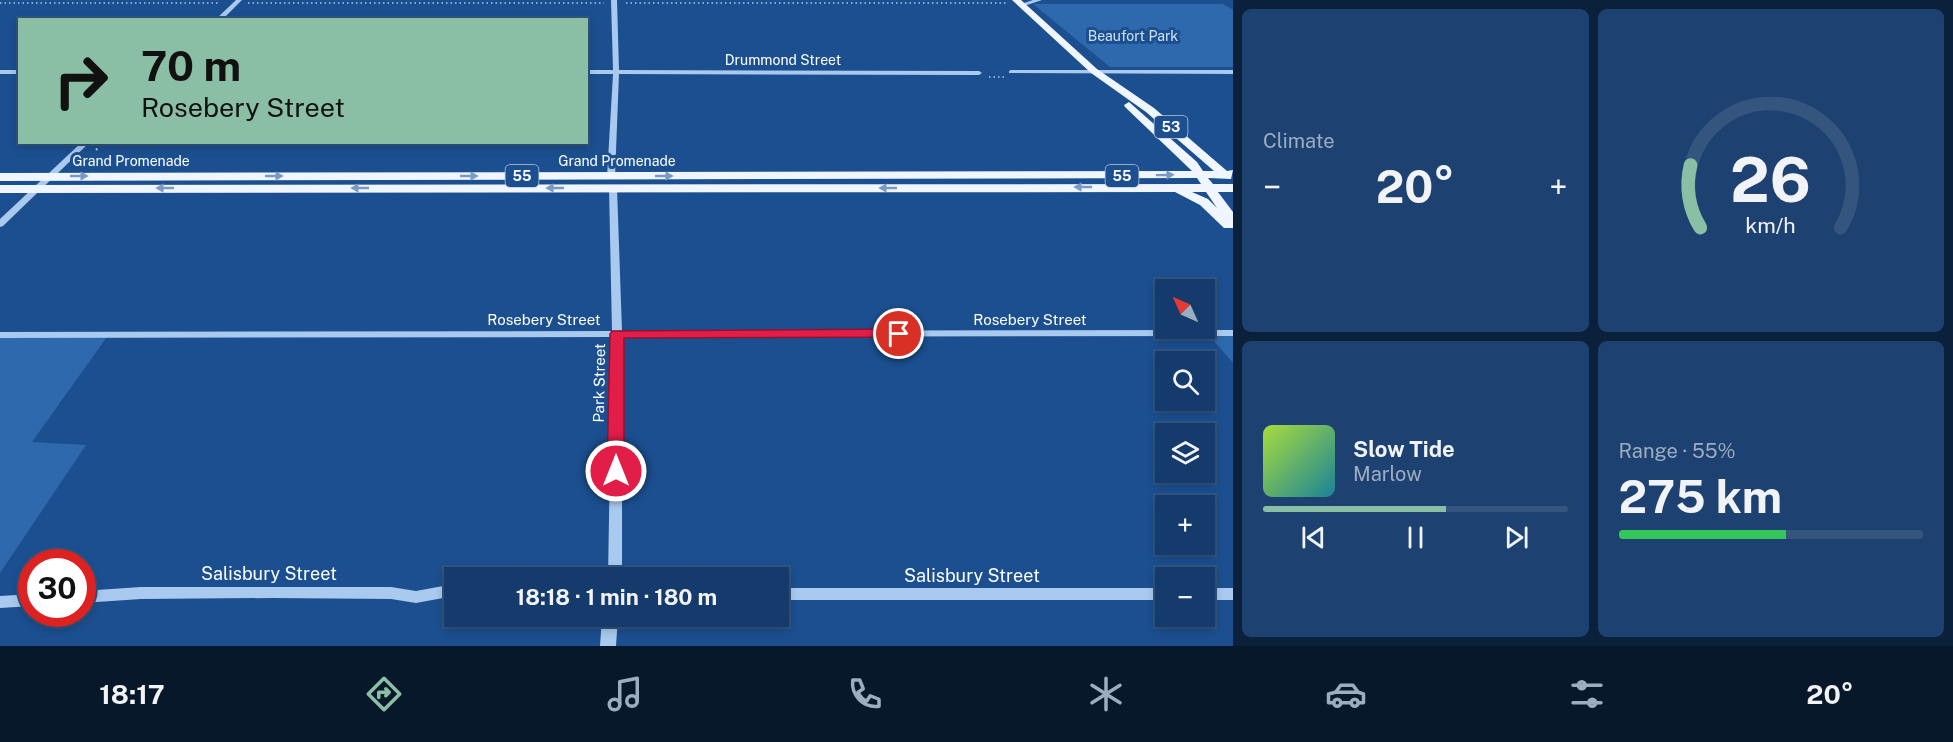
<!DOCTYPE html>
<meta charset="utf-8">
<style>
:root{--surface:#143b6b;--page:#1d4271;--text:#f1f3f6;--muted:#9dadc1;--line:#33557e;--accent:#8abfa5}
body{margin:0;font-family:"Public Sans",sans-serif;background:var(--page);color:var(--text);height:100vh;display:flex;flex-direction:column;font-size:22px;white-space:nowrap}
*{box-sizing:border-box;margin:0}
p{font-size:20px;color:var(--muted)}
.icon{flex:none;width:33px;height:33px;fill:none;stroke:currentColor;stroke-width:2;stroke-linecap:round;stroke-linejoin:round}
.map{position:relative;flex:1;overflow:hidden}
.sheet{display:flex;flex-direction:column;gap:9px;padding:9px;background:#0b203b;width:720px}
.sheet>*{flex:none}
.hud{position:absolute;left:18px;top:18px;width:570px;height:126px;border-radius:0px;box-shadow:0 3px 9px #0003,0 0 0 2px var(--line);background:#8abfa5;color:#111;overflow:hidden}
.needle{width:39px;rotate:315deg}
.buttons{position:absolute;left:1155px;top:279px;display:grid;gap:12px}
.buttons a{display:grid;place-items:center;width:60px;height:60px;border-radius:0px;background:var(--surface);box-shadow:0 3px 9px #0003,0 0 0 2px var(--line);font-size:30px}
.speed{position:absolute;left:18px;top:549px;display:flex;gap:12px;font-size:30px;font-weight:700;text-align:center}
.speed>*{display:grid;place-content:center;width:78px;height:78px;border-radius:50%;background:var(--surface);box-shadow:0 3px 9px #0003,0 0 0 2px var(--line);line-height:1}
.speed .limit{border:9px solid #d22;background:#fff;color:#111}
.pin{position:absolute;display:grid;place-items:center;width:51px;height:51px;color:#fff;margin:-26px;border:3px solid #fff;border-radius:50%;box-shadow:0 2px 6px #0007}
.me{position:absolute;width:66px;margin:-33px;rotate:0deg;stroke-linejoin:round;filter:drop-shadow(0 0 4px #0008)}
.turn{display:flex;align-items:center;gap:21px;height:126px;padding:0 24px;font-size:27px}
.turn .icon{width:78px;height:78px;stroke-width:2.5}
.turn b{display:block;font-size:42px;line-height:51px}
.big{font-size:45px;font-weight:700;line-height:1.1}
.sheet .card{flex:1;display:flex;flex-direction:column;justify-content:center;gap:9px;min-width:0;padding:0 21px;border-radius:9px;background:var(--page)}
.sheet .dial{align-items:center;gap:0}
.dial svg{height:156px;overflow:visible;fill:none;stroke:var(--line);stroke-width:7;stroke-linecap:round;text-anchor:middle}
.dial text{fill:var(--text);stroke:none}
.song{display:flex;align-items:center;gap:18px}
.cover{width:72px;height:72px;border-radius:9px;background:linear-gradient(135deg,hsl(80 70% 55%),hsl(190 70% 35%))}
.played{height:6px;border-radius:3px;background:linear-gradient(90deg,var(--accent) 60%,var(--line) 60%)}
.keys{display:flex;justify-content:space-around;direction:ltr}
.heat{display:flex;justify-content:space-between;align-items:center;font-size:33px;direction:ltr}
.charge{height:9px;border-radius:4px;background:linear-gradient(90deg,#34c759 55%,var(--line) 0)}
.sheet .tiles{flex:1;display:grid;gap:9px;grid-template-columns:repeat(2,1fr)}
.trip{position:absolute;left:444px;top:567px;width:345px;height:60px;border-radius:0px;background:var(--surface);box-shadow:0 3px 9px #0003,0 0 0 2px var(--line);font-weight:700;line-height:60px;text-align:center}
.dock{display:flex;height:96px;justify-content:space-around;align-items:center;background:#08182b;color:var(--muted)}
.dock .icon{width:42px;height:42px}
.dock .current{color:var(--accent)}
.dock b{font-size:27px;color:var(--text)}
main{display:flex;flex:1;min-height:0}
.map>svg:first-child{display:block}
.green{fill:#2e69ad}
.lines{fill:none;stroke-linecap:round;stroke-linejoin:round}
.path-far1{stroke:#a9c9ee;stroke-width:1.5;stroke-dasharray:1.5 3;stroke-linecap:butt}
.path{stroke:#a9c9ee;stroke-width:2;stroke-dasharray:2 4;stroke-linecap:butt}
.minor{fill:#a9c9ee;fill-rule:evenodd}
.major{fill:#f0f6ff;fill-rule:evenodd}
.oneway{fill:#7b9ac1}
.route{fill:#e11d48;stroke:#92132f;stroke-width:1.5}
.labels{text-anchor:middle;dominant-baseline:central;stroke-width:6;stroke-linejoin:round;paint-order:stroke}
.far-park-label{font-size:14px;fill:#cfe3fa;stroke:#1b4f8f}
.far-street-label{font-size:14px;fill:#fff;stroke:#1b4f8f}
.shield{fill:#1b4f8f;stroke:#bbcadd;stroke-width:1.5}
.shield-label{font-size:14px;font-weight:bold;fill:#fff}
.street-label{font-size:15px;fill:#fff;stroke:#1b4f8f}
.near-street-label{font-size:18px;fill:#fff;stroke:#1b4f8f}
</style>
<main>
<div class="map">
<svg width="1233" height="646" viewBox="0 0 1233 646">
<rect width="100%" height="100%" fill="#1b4f8f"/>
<g class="green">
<path d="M1033 4H1223L1233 10V67H1110Z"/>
<path d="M1207 333H1233V363Z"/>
<path d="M109 334 32 442 86 445 0 573V335Z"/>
</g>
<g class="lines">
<g class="path-far1">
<path d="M0 3H220"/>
<path d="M248 3H604"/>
<path d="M626 3H1006"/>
<path d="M989 77H1004"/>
</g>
<path class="path" d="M96 150 103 142"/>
<g class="minor">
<path d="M236 0H242L222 20H215Z"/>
<path d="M611 0H617L619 70 979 71 982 73 979 75 619 74 615 177 611 179 607 177 613 74H586V70H613Z"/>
<path d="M1033 0H1042L1021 7 1018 5Z"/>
<rect x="0" y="70" width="20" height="4"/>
<path d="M1011 70H1233V74L1009 73V71Z"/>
<path d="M82 142H90L3 226 0 227V219Z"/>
<path d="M613 185 617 188 622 331 1233 330V336L622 337V578H608L612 337 0 338V332L612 331 609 188Z"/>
<path d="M454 584V596L416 603 391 599 272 598 141 599 82 603V591L141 587H391L416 591Z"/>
<rect x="778" y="588" width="388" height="12"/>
<rect x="1204" y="588" width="29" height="12"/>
<path d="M32 594V606L0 608V596Z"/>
<path d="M602 616H618L616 646H600Z"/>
</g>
<path class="major" d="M1012 0H1021L1097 69 1154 108 1227 171 1233 170 1231 179 1208 178 1213 184H1233V192H1218L1233 212V228H1224L1200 205 1175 192 0 193V185L1201 184 1197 178 0 181V173L1192 171 1125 107 1124 105 1129 102 1197 162 1203 171H1214L1146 112 1091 73ZM1192 192H1206L1217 208 1208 199Z"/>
</g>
<defs><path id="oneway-solid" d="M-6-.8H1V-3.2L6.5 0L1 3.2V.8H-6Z" transform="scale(1.5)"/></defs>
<g class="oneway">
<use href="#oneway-solid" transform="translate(1165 175) rotate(-1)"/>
<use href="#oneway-solid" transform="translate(79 176)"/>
<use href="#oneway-solid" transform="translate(274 176)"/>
<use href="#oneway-solid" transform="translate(469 176)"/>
<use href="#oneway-solid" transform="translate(664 176)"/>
<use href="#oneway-solid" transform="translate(1083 187) rotate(180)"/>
<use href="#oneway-solid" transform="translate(165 188) rotate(180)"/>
<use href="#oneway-solid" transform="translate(360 188) rotate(-180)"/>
<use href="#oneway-solid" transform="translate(555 188) rotate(-180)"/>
<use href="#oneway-solid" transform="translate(888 188) rotate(180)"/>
</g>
<path class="route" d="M899 329 904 331 906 334 904 337 624 338V471L622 476 616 478 610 476 607 471 610 334 612 331Z"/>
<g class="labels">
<g class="far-park-label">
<text x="1133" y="36">Beaufort Park</text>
</g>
<g class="far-street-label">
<text x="783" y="60">Drummond Street</text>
<text x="131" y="161">Grand Promenade</text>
<text x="617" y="161">Grand Promenade</text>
</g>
<g class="shield">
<rect x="1154.5" y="116" width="33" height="22" rx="4.5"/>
<rect x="505.5" y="165" width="33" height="22" rx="4.5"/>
<rect x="1105.5" y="165" width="33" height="22" rx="4.5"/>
</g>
<g class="shield-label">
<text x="1171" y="127">53</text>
<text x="522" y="176">55</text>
<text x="1122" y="176">55</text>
</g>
<g class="street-label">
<text x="544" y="319">Rosebery Street</text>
<text x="1030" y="319">Rosebery Street</text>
<text transform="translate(599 383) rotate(-89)">Park Street</text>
</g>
<g class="near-street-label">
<text x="269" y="573">Salisbury Street</text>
<text x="972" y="575">Salisbury Street</text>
</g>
</g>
</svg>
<div class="buttons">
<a><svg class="needle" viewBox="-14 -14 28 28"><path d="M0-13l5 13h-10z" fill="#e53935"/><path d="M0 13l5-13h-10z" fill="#9dadc1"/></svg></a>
<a><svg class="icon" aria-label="search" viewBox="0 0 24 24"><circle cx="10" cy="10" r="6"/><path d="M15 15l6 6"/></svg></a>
<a><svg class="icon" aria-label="layers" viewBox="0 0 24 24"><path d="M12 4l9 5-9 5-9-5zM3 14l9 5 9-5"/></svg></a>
<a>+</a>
<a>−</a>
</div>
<div class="speed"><div class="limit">30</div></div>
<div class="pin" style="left:899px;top:334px;background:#d93025"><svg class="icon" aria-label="arrive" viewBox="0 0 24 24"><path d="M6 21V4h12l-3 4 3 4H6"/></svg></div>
<svg class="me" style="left:616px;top:471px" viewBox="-20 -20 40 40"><circle r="17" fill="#e11d48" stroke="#fff" stroke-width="3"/><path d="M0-11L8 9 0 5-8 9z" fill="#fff"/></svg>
<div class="trip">18:18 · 1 min · 180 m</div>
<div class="hud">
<div class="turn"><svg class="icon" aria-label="right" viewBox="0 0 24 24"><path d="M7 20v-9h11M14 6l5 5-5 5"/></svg><div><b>70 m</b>Rosebery Street</div></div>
</div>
</div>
<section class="sheet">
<div class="tiles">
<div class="card"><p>Climate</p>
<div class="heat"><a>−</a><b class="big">20°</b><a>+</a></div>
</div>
<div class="card dial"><svg viewBox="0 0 100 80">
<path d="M14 69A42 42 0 1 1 86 69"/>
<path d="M14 69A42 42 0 0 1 9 37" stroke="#8abfa5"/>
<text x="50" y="56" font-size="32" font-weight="700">26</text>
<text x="50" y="72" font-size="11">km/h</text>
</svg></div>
<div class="card">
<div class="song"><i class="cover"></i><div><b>Slow Tide</b><p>Marlow</p></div></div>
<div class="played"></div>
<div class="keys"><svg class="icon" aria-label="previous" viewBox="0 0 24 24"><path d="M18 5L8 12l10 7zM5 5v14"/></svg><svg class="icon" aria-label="pause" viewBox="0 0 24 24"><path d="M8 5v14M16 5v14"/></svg><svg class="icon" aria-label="next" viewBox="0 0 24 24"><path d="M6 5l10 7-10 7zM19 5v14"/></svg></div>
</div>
<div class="card"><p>Range · 55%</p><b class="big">275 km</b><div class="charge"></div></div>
</div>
</section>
</main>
<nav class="dock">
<b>18:17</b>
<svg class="icon current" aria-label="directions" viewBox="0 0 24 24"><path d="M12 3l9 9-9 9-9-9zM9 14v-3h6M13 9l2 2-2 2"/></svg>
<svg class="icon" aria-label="music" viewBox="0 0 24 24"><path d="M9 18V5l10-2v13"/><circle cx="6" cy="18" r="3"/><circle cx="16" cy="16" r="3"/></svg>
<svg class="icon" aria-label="phone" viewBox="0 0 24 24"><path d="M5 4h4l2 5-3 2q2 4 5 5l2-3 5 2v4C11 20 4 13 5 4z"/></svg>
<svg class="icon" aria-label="climate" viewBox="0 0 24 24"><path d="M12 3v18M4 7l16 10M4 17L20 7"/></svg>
<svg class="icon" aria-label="car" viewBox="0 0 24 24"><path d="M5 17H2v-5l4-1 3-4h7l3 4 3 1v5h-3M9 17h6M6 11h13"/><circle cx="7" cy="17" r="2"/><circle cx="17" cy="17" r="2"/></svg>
<svg class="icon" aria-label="filters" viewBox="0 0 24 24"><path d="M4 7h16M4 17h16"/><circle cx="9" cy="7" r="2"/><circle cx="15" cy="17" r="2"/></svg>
<b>20°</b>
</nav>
